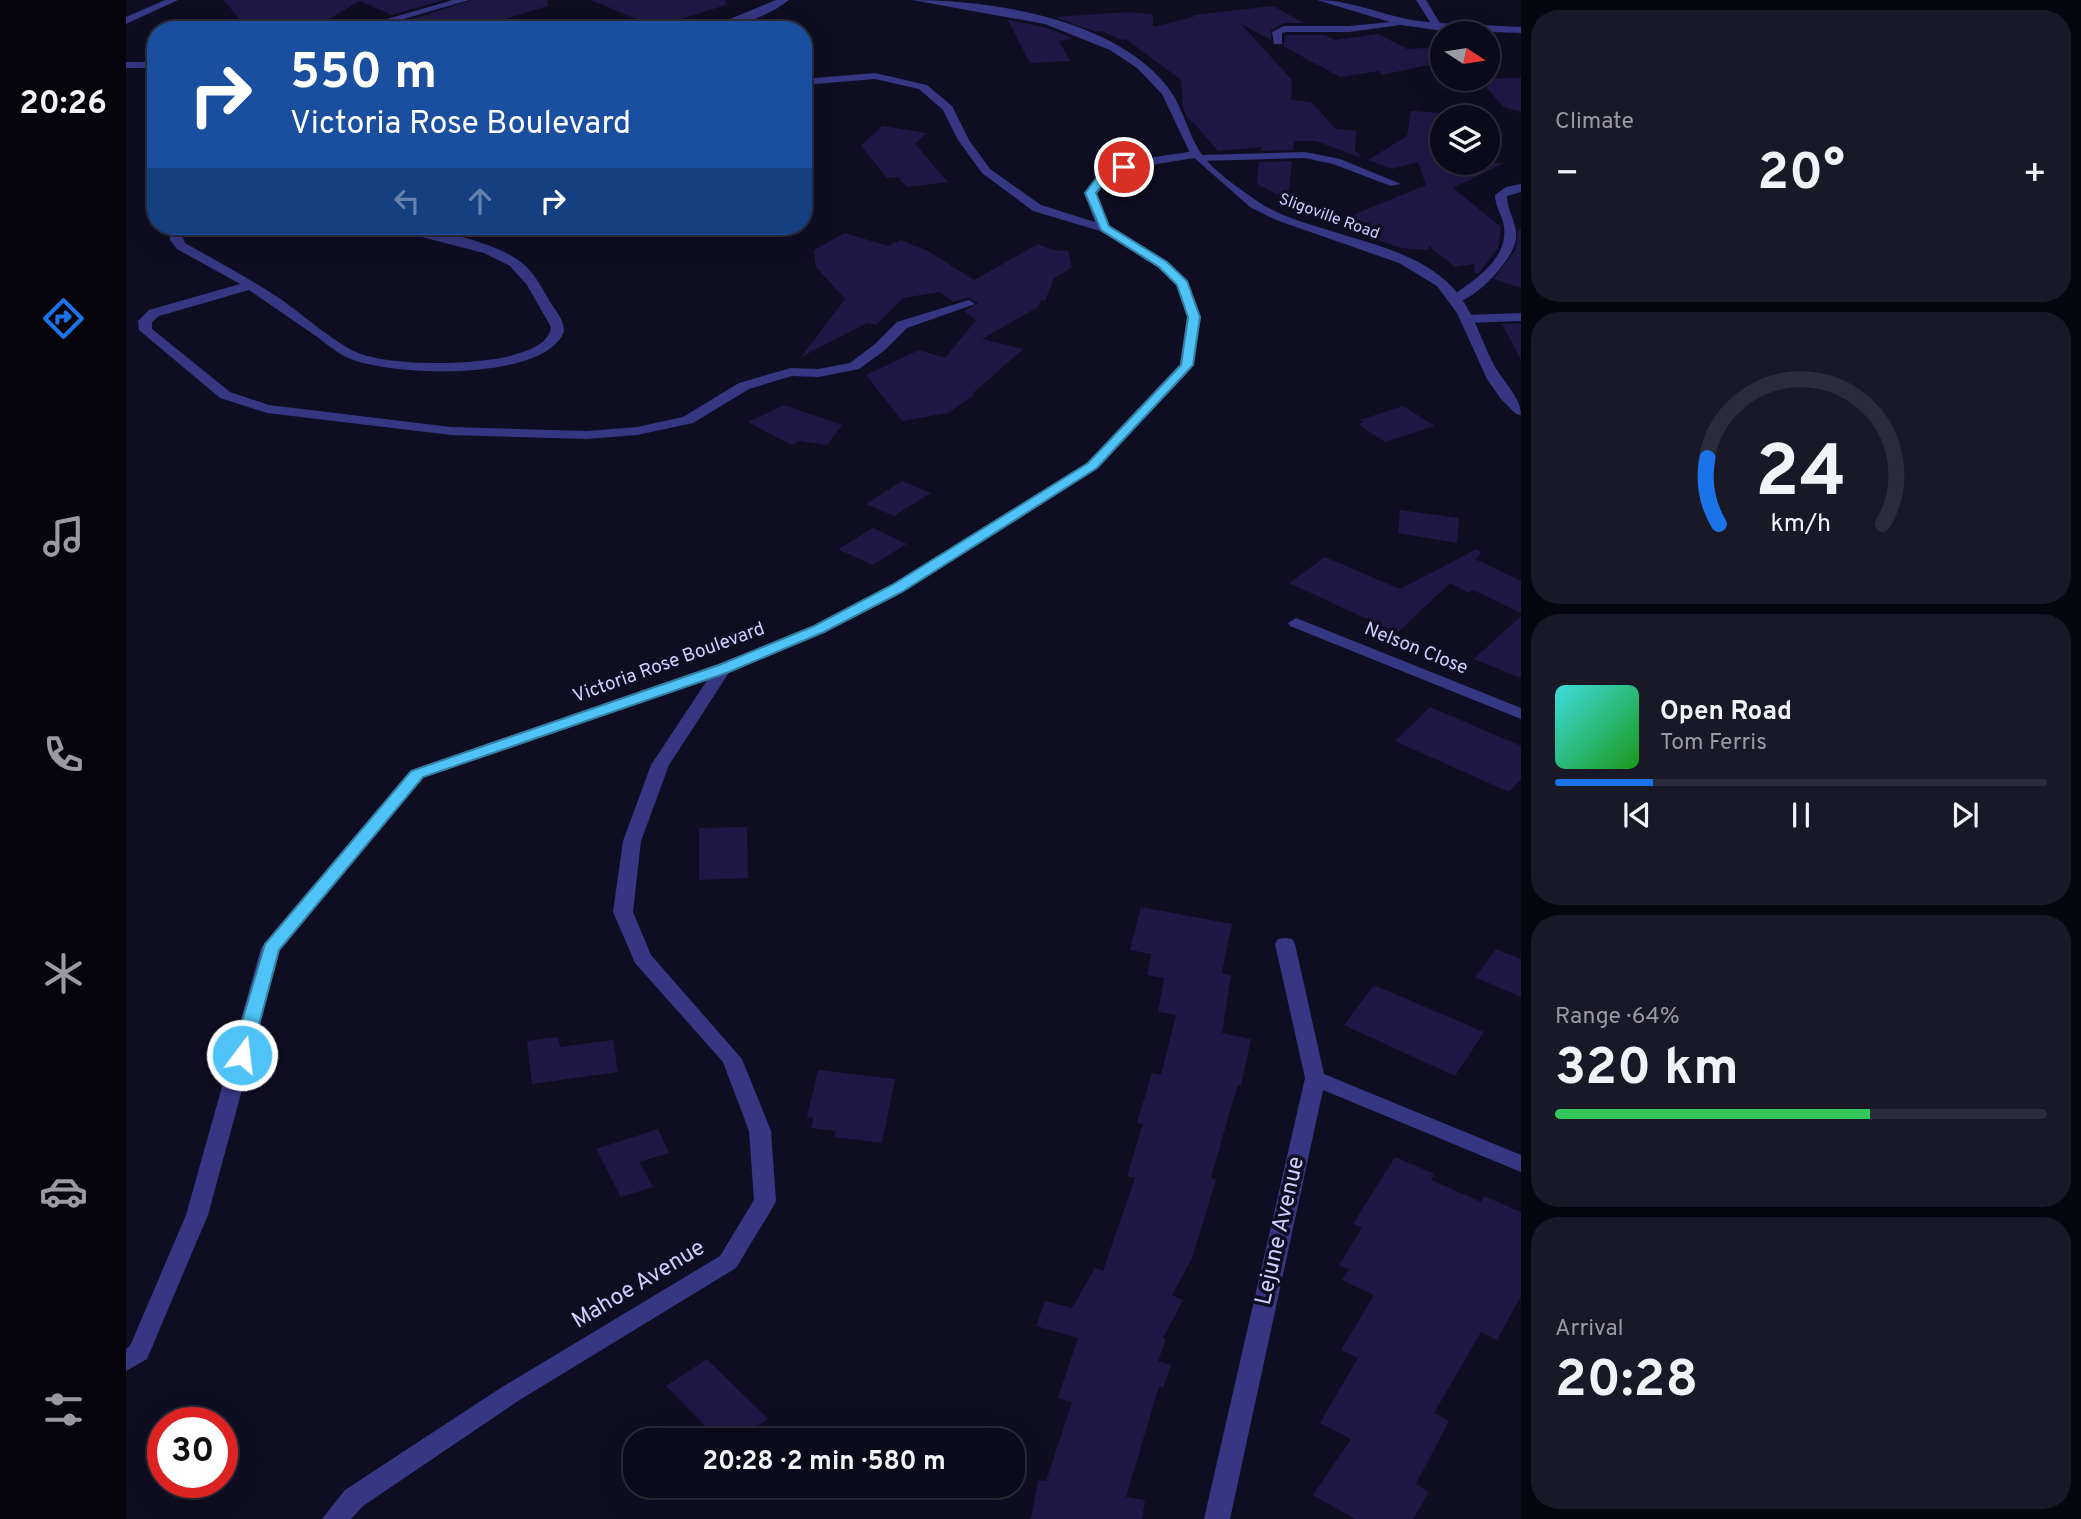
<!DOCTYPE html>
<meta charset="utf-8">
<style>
:root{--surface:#0b0a1a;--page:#191827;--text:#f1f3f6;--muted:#9a9aa2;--line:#2b2b39;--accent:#1a73e8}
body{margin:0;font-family:Overpass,sans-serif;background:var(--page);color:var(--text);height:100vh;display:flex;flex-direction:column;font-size:26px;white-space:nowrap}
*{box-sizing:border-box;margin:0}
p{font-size:23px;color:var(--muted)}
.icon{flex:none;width:38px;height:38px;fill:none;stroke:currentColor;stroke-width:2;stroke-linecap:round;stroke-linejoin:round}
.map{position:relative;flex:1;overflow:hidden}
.side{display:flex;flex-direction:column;gap:10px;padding:10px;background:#06060e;width:560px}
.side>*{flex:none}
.hud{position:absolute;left:21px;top:21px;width:665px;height:214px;border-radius:28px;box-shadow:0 7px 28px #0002,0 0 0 2px var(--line);background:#1a4fa0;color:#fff;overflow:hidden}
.needle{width:46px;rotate:102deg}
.tools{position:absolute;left:1304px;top:21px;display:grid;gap:14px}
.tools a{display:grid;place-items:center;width:70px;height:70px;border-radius:50%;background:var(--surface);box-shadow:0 7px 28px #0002,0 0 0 2px var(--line);font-size:35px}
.speed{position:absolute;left:21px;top:1407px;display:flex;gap:14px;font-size:35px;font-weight:700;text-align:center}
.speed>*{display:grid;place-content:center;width:91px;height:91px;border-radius:50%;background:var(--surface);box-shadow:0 7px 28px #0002,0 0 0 2px var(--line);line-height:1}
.speed .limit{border:10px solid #d22;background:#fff;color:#111}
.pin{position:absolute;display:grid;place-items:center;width:60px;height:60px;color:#fff;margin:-30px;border:4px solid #fff;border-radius:50%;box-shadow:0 2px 7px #0007}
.me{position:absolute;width:77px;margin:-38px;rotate:15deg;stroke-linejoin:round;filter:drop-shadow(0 0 5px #0008)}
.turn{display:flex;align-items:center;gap:24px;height:147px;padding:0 28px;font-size:32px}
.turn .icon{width:91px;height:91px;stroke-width:2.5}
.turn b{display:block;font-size:49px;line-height:60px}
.lanes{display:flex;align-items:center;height:66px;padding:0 28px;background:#0003;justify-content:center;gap:35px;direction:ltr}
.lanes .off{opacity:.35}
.big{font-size:52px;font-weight:700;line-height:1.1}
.side .widget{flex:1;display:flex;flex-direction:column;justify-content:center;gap:10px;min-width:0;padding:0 24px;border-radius:28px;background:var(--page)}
.side .dial{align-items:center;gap:0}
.dial svg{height:182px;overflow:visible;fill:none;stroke:var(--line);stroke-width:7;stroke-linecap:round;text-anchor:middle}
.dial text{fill:var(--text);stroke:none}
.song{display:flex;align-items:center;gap:21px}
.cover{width:84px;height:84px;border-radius:10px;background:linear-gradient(135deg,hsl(180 70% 55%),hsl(120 70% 35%))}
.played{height:7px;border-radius:4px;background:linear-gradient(90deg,var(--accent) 20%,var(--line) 20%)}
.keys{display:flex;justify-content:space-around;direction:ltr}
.heat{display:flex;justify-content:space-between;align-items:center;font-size:38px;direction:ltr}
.charge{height:10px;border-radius:5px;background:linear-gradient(90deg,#34c759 64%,var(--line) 0)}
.trip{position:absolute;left:497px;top:1428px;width:402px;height:70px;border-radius:28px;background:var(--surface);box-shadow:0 7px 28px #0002,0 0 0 2px var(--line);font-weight:700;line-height:70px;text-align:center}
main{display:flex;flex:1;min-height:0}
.tab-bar{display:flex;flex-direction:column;width:126px;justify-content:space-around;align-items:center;background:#04040a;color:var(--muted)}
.tab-bar .icon{width:49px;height:49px}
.tab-bar .on{color:var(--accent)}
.tab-bar b{font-size:32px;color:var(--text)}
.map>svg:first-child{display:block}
.building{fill:#1f1844}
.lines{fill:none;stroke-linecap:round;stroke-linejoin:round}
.minor{fill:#363683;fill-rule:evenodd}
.tertiary{fill:#363683;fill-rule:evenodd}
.route{fill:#4fc3f7;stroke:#337fa1;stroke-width:2}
.labels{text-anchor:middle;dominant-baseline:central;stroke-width:7;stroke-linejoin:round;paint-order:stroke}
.far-street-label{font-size:16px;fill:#d1ceff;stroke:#0f0d22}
.street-label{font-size:19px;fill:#d1ceff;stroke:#0f0d22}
.near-street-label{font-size:23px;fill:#d1ceff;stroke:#0f0d22}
</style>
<main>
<nav class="tab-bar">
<b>20:26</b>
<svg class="icon on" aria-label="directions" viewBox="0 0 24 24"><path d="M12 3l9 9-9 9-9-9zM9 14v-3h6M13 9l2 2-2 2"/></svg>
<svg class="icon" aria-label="music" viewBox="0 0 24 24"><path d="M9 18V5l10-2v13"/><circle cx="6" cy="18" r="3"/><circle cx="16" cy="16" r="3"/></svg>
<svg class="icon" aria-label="phone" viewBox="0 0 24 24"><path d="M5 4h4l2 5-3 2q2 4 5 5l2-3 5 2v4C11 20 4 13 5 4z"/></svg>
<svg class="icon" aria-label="climate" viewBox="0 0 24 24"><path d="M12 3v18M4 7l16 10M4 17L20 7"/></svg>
<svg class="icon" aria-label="car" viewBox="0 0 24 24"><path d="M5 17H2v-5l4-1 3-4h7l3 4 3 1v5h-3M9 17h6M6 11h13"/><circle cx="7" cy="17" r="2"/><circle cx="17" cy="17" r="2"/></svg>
<svg class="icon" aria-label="filters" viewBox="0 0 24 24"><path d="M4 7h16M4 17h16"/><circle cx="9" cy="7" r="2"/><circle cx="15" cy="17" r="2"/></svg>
</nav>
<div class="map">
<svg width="1395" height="1519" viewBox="0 0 1395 1519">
<rect width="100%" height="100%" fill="#0f0d22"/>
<g class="building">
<path d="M98 0H318L266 15 234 1 184 30H122Z"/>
<path d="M346 0H421L422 6 342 30H302L281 21Z"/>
<path d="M465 0H599L600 5 529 27Z"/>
<path d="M1147 6 1178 23H1158L1145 30V40L1115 24 1166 80 1165 100 1185 102 1210 129 1230 131 1229 150 1236 158 1190 141H1168L1167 150 1135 151V147L1092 151 1068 123 1062 119 1057 108 1055 80 1000 39 996 40 975 31 970 32 929 17 1003 12 1027 15V27L1067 17 1068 15Z"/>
<path d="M882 20 918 27 947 38 933 41 944 61 904 63Z"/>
<path d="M1252 34 1281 49 1316 47V62L1256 75 1253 71 1214 77 1157 46 1160 35H1198L1209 40Z"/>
<path d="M1395 78V112L1376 106 1354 79Z"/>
<path d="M1285 111 1316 113V163H1378L1327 188 1375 227 1372 248 1352 274 1349 273 1348 264 1329 267 1303 246 1301 250 1275 248 1205 224 1300 185 1292 162 1266 169 1242 160 1281 136Z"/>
<path d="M756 126 800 133 789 144 822 182 781 187 772 177 761 178 735 146Z"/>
<path d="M1166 161 1162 200 1131 184 1133 162Z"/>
<path d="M1392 230H1395V288L1368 279 1390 249Z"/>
<path d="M719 233 762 246 775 240 802 251 848 280 912 244 927 250 942 251 946 268 928 278 919 301 915 300 912 307 856 339 897 349 846 394 849 395 822 413 776 421 740 375 793 350 819 358 850 320 838 311 852 303 842 297 827 302 814 292 777 298 750 325 741 323 675 357 719 299 690 267 688 250Z"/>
<path d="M1376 324H1395V360Z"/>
<path d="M658 405 716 425 701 445 673 441 665 445 622 422Z"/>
<path d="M1277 406 1309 426 1259 442 1232 424 1238 422 1234 420Z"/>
<path d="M776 481 805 493 768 516 740 504Z"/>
<path d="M1274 510 1333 518 1331 543 1272 533Z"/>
<path d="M747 528 781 544 746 565 712 549Z"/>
<path d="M1351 549 1355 554 1349 559 1395 581V613L1347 590 1343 593 1324 583 1271 633 1163 583 1199 557 1274 589Z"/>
<path d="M1395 616V678L1348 659Z"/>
<path d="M1304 707 1395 746V779L1383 792 1269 741Z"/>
<path d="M621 827 622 878 573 880V828Z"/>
<path d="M1015 907 1106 924 1096 973 1105 975 1096 1033 1125 1039 1115 1086 1112 1085 1104 1111 1085 1178 1090 1180 1066 1258 1046 1295 1057 1300 1037 1338 1040 1339 1032 1361 1045 1365 1037 1388 1033 1386 1000 1497 1019 1500 1016 1519H905L912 1480 920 1481 946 1402 932 1398 952 1338 910 1326 919 1301 946 1308 969 1268 977 1271 1009 1178 1001 1176 1017 1124 1011 1123 1026 1073 1035 1075 1050 1015 1032 1012 1038 978 1021 975 1025 954 1004 950Z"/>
<path d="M1370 949 1395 959V997L1349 977Z"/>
<path d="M1248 985 1358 1032 1329 1076 1218 1025Z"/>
<path d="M432 1037 434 1047 487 1040 492 1072 406 1084 401 1041Z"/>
<path d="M692 1070 769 1079 756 1143 708 1137 710 1131 685 1128 688 1118 681 1117Z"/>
<path d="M532 1129 543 1153 513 1162 527 1187 495 1197 470 1149Z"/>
<path d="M1269 1157 1308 1174 1305 1180 1355 1202 1358 1196 1395 1212V1296L1371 1340 1355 1332 1308 1413 1323 1421 1290 1484 1303 1492 1287 1519H1229L1187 1495 1225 1439 1194 1423 1232 1358 1215 1350 1248 1295 1216 1280 1223 1269 1213 1265 1236 1228 1227 1224Z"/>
<path d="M581 1359 642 1419 611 1440H593L540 1386Z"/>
</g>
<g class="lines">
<g class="minor">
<path d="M39 0H52L0 24V17Z"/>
<path d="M327 0H343L240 30H223Z"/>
<path d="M650 0H663C642 17 604 30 577 30Z"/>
<path d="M1191 0C1230 0 1265 20 1304 22L1290 0H1300L1314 23 1395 27V33L1310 30 1275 25 1223 32H1160L1156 33V44H1148L1146 32 1158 26H1223L1264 22Z"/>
<rect x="0" y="62" width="30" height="6"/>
<path d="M749 73 801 85 826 106 843 140 864 169 915 205 969 222 958 193C986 159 1030 157 1070 151L1075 155 1179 152 1214 159 1275 184 1265 186 1207 164 1179 158 1074 161 1069 158C1032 164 997 166 970 194L983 226 1041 262 1063 284 1075 317 1066 368 971 469 777 592 699 632 604 671 543 765 515 841 507 912 525 955 616 1059 645 1131 650 1201 647 1207 610 1268 392 1401 237 1506 225 1519H196L219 1490 376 1387 594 1256 628 1200 623 1131 597 1062 509 963 487 912 497 841 525 765 582 679 297 778 154 950 82 1215 21 1359 0 1371V1349L4 1346 60 1215 135 948 285 770 592 664 687 626 765 586 961 463 1054 364 1061 317 1051 285 1033 268 974 231 907 211 856 173 832 140 817 110 793 89 749 79 677 85V79Z"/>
<path d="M1395 184V192L1381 196C1381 212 1392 223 1390 239 1388 259 1346 305 1326 302V296C1349 279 1382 260 1378 227 1377 216 1369 207 1369 195L1380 187Z"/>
<path d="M52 226H65L56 235 59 243C92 262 125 279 156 300 177 315 208 342 230 352 264 367 349 365 384 356 400 351 422 346 425 327L401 285 384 266 358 253 280 233 265 226C299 226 368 241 395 262 408 272 416 288 424 302 430 311 438 320 438 331 421 382 261 377 220 357 210 352 199 343 190 336 167 320 145 305 123 290L33 316 26 322V329L104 392 143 405 325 427 461 431 511 427 557 417 613 383 665 368 692 369 724 363 749 344 771 322 843 300 849 304 781 328 759 350 733 369 692 377 666 376 623 389 567 423 511 435 461 439 325 435 141 413 94 398 13 330 12 321 23 310 114 284 51 249 44 240V234Z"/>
<path d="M1395 313V321L1341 323 1334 319 1341 315Z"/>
<path d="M1170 618 1395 708V719L1164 626 1162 623Z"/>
<path d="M1159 938 1166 939 1169 944 1198 1074 1395 1155V1172L1197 1090 1104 1519H1078L1179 1078 1149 944 1152 939Z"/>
</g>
<path class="tertiary" d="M786 0C866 0 987 19 1040 85 1055 103 1060 127 1071 147 1083 169 1113 188 1134 203 1154 216 1179 223 1202 230 1248 245 1302 255 1333 295 1348 315 1355 339 1366 361 1374 379 1395 396 1395 415L1390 414 1375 399 1361 379 1331 313 1311 286 1273 263 1150 220 1124 207 1065 155 1036 94 1011 68 984 50 919 24Z"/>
</g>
<path class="route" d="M995 165 1003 167 979 182 970 193 983 226 1041 262 1061 281 1074 317 1067 365 971 468 776 592 698 632 603 672 297 777 153 950 125 1055 122 1060H109L106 1055 139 944 285 771 593 665 688 626 766 585 962 463 1055 365 1062 317 1051 285 1033 267 975 230 959 193 971 177Z"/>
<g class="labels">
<g class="far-street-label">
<text transform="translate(1203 217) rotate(20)">Sligoville Road</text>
</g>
<g class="street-label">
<text transform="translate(1290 649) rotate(22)">Nelson Close</text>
<text transform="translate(543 663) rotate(-20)">Victoria Rose Boulevard</text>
</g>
<g class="near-street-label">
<text transform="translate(1155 1231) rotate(-77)">Lejune Avenue</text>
<text transform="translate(513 1285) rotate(-31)">Mahoe Avenue</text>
</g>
</g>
</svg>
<div class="tools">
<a><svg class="needle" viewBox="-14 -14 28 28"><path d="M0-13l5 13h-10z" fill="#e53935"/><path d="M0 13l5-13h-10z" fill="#9a9aa2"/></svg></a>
<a><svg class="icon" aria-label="layers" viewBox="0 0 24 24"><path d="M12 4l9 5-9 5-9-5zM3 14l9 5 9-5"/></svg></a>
</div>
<div class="speed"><div class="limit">30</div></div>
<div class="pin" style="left:998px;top:167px;background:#d93025"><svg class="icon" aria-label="arrive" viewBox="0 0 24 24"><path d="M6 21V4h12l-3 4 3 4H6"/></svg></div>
<svg class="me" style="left:116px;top:1055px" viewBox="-20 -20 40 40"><circle r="17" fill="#4fc3f7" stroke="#fff" stroke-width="3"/><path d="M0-11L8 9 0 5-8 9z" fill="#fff"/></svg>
<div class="trip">20:28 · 2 min · 580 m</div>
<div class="hud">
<div class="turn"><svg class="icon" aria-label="right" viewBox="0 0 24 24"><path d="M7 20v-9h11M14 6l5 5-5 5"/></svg><div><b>550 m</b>Victoria Rose Boulevard</div></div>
<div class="lanes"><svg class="icon off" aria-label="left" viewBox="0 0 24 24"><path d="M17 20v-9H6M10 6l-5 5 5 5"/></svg><svg class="icon off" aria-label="ahead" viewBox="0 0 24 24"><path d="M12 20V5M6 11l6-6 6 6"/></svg><svg class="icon" aria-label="right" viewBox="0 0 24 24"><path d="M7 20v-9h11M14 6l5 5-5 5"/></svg></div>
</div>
</div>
<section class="side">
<div class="widget"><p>Climate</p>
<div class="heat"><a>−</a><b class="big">20°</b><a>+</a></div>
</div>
<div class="widget dial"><svg viewBox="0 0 100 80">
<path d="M14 69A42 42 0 1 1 86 69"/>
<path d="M14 69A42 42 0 0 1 9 40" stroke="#1a73e8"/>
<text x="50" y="56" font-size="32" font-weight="700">24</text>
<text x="50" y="72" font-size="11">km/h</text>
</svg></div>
<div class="widget">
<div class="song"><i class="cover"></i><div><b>Open Road</b><p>Tom Ferris</p></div></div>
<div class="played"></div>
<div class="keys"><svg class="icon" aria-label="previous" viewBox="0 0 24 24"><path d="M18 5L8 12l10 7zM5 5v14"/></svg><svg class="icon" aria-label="pause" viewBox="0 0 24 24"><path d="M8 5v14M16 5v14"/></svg><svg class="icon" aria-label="next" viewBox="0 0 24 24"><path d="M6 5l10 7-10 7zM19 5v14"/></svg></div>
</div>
<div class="widget"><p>Range · 64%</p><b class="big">320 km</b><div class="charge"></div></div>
<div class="widget"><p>Arrival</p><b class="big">20:28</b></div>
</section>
</main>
